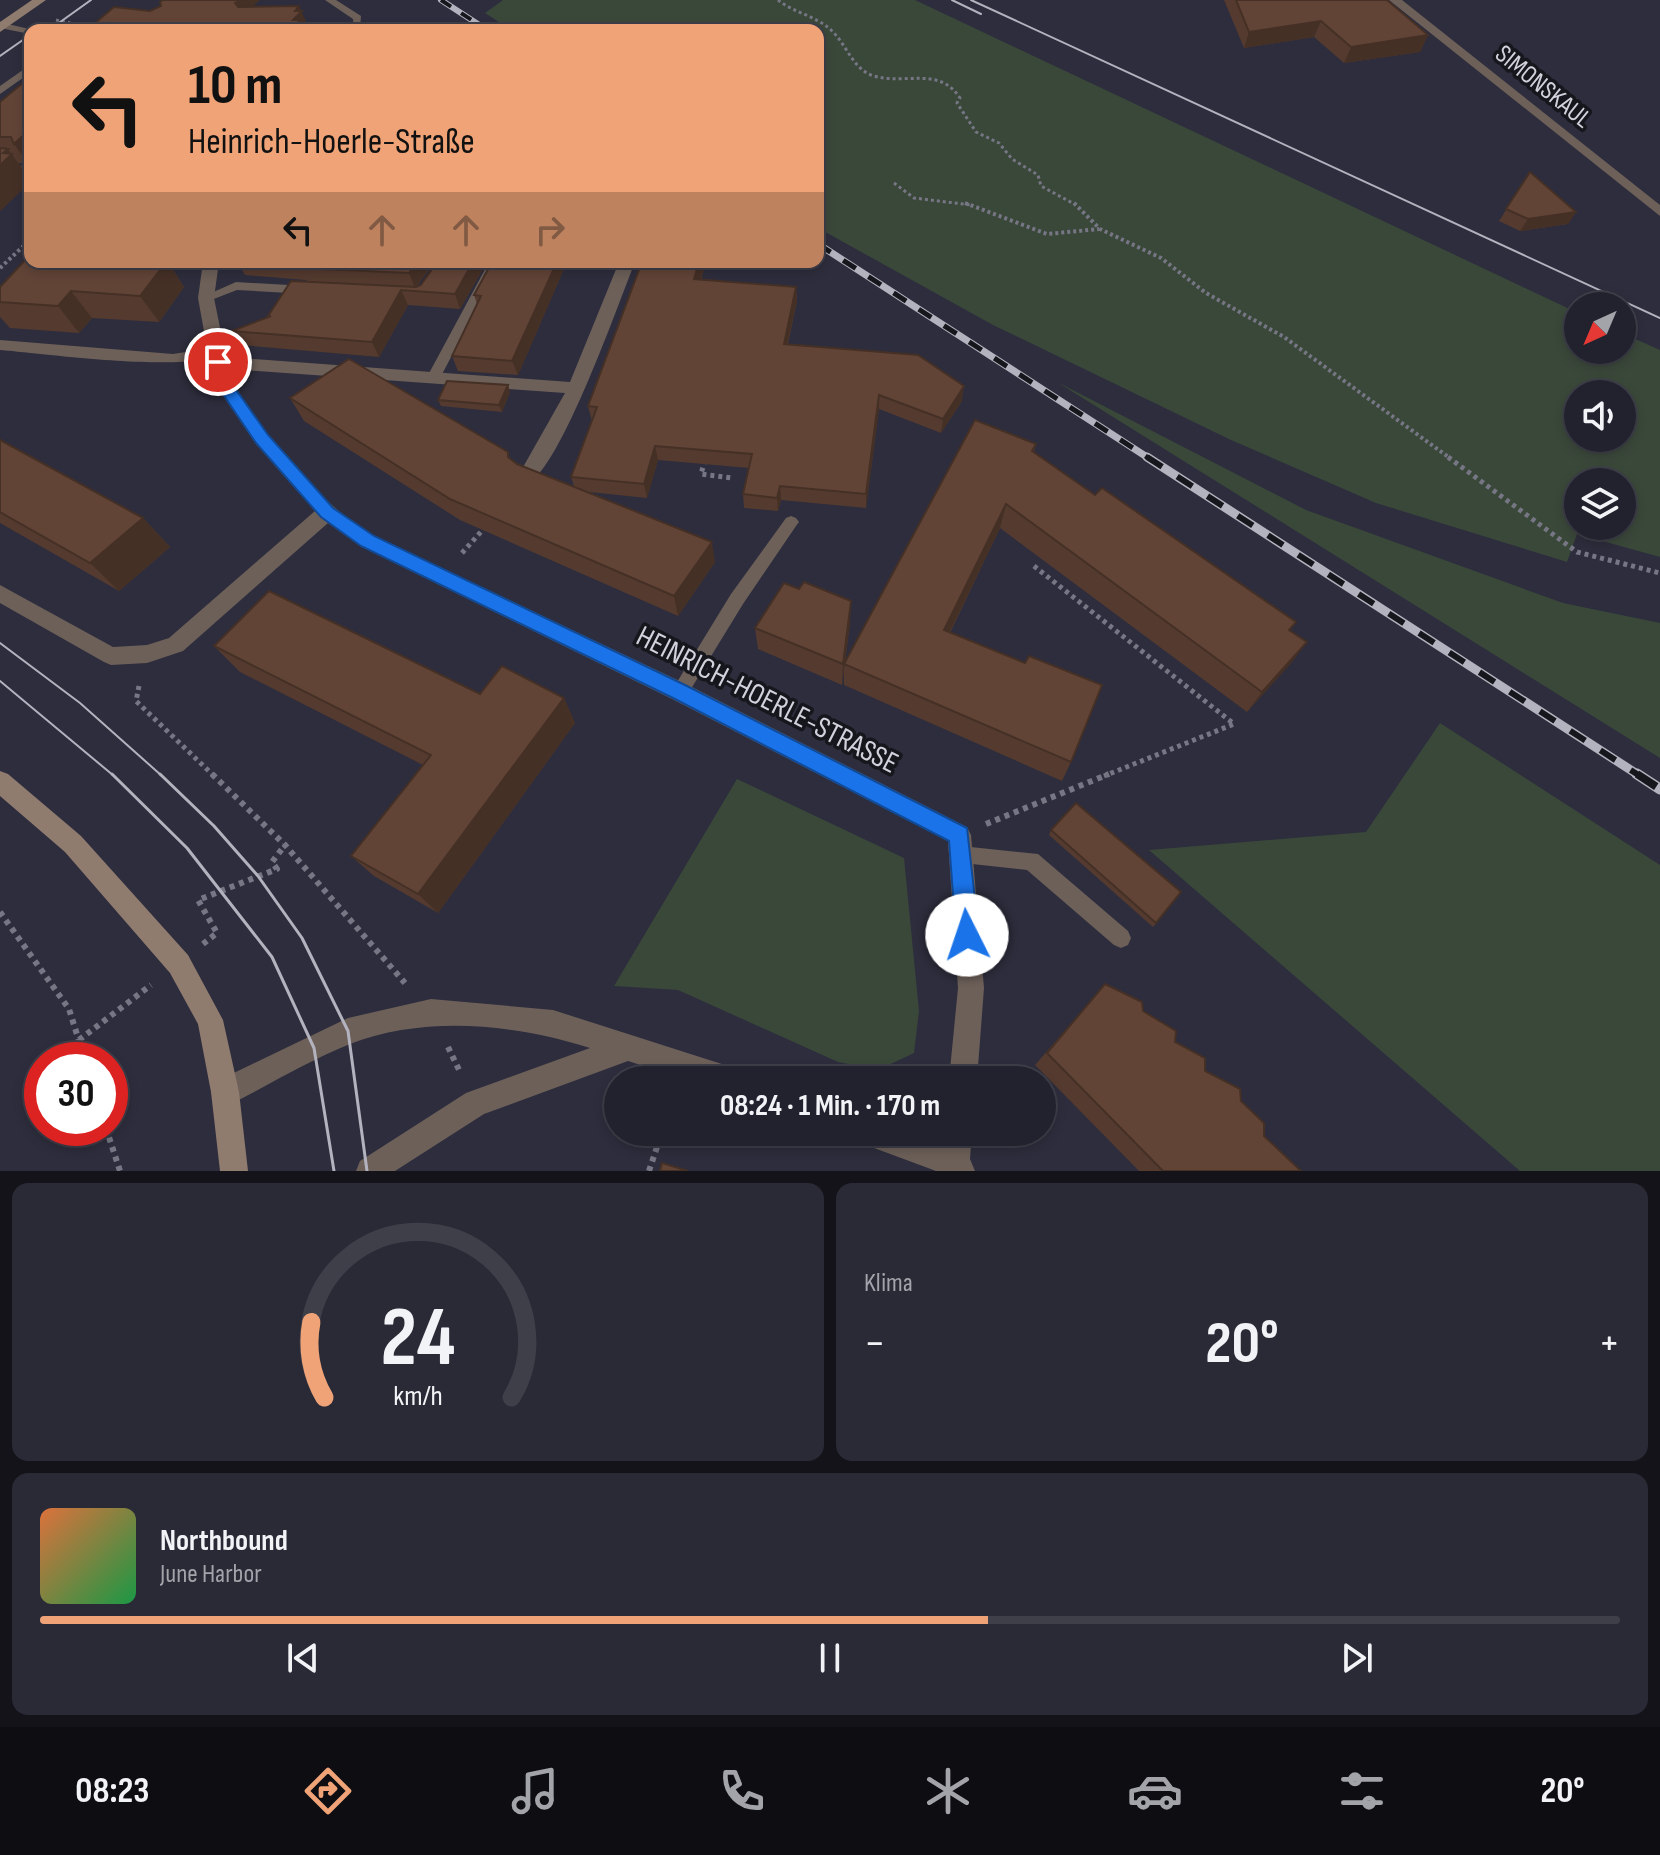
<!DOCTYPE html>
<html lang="de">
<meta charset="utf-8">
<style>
:root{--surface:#22222e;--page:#2a2a36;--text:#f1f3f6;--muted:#a2a4aa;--line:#3f3f4a;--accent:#efa377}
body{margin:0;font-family:"Sofia Sans Condensed",sans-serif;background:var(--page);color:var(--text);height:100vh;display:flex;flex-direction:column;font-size:30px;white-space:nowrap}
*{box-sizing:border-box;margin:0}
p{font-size:26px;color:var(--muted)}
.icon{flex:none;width:44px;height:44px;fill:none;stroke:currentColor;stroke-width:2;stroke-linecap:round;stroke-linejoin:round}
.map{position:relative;height:1171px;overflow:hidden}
.drawer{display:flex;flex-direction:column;gap:12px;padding:12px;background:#131319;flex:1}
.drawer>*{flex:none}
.guide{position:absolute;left:24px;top:24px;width:800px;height:244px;border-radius:16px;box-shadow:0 4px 12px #0003,0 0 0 2px var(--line);background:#efa377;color:#111;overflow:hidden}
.needle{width:52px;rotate:224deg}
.tools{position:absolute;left:1564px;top:292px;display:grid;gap:16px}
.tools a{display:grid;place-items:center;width:72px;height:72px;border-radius:50%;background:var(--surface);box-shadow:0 4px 12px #0003,0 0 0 2px var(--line);font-size:40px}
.speed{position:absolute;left:24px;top:1042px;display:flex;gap:16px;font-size:40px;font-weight:700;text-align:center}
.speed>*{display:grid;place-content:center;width:104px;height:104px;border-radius:50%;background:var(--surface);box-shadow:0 4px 12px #0003,0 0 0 2px var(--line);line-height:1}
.speed .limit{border:12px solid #d22;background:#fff;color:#111}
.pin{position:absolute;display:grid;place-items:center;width:68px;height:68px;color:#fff;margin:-34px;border:4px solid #fff;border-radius:50%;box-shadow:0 2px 8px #0007}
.me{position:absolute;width:88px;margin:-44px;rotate:356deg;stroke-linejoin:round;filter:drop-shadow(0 0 6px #0008)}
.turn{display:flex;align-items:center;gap:28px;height:168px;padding:0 32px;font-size:36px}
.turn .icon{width:104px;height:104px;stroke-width:2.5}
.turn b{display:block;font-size:56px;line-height:68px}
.lanes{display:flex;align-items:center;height:76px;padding:0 32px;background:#0003;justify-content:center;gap:40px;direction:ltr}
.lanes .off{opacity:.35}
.big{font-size:60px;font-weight:700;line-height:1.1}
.drawer .tile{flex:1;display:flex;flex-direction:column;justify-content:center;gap:12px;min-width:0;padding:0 28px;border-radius:16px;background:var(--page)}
.drawer .dial{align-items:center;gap:0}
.dial svg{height:208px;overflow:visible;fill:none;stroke:var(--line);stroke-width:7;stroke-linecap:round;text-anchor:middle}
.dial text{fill:var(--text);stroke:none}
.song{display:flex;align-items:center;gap:24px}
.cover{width:96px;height:96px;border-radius:12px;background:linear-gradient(135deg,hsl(20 70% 55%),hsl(140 70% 35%))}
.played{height:8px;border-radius:4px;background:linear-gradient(90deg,var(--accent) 60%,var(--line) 60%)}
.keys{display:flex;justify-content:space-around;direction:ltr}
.heat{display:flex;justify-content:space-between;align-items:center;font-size:44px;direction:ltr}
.drawer .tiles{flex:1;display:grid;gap:12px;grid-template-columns:1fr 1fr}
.tile:last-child{grid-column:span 2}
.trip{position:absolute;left:604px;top:1066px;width:452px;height:80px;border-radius:40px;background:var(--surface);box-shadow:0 4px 12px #0003,0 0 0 2px var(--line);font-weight:700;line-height:80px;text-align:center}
.tabs{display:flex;height:128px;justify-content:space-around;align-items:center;background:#0e0e12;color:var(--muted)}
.tabs .icon{width:56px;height:56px}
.tabs .current{color:var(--accent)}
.tabs b{font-size:36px;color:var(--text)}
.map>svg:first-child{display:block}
.green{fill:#3a483a;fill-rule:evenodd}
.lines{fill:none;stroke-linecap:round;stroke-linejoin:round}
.path-far3{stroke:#767684;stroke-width:3;stroke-dasharray:3 3;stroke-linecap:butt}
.path-far2{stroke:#767684;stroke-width:4;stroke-dasharray:3 3;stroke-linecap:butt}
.path-far1{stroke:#767684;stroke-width:5;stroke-dasharray:4 4;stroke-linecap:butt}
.path{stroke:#767684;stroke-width:6;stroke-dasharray:5 5;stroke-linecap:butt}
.lane{fill:#6d6059;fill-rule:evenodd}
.street{fill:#6d6059;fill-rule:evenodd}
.secondary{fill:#907b6f;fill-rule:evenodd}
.tram-far1{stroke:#b3b3bf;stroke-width:2}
.tram{stroke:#b3b3bf;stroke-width:3}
.rail-far3-casing{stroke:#b3b3bf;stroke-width:6}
.rail-far2-casing{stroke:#b3b3bf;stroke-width:7}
.rail-far1-casing{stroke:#b3b3bf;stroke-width:9}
.rail-casing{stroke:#b3b3bf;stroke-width:11}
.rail-far3{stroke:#16161d;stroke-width:4;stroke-dasharray:12;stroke-linecap:butt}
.rail-far2{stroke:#16161d;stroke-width:5;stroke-dasharray:15;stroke-linecap:butt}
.rail-far1{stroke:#16161d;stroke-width:6;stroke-dasharray:18;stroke-linecap:butt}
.rail{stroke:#16161d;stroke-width:8;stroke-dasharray:23;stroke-linecap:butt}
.wall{fill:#543a2f}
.shaded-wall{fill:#453026}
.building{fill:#624437;stroke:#453026;stroke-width:2}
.route{fill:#1a73e8;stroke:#114b97;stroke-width:2}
.labels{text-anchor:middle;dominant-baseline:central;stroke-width:7;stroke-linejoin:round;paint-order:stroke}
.far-street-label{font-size:26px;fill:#d2d2dd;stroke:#16161d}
.street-label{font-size:30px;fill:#d2d2dd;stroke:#16161d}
</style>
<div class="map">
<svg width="1660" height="1171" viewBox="0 0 1660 1171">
<rect width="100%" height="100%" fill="#2d2d3d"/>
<g class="green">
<path d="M503 0H915L1578 313V350H1622V333L1660 350V557L1577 534 1567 562 1376 503 1231 440 993 325 818 228V30H511L485 13ZM1578 394H1622V438H1578ZM1578 482H1622V526H1578Z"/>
<path d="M1057 382 1306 510 1563 603 1660 623V758Z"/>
<path d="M1440 723 1660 865V1171H1520L1149 850 1366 832Z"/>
<path d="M737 779 904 858 919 1011 914 1053 878 1070 838 1062 678 990 614 986Z"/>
</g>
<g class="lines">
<g class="path-far3">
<path d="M778 0C794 13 817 16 832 31 847 45 853 70 874 76 906 85 939 66 960 98L957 103 976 132 999 143 1012 159 1038 175 1041 186 1076 205"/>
<path d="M56 20 70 23 77 30"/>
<path d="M894 183 914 198 971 205"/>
</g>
<g class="path-far2">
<path d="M965 203 1047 234 1099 229"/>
<path d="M1074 203 1100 229 1161 258 1206 293 1284 337 1451 459"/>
<path d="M0 268 30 240"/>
</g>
<g class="path-far1">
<path d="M1448 457 1577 552 1660 573"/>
<path d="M705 460 701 474 733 478"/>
<path d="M462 553 487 525"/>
<path d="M1034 566 1234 724 1104 776"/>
<path d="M139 686 136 701 214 776"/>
</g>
<g class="path">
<path d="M212 774 285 845 405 983"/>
<path d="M986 824 1109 774"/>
<path d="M0 912 69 1009 85 1060"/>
<path d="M203 944 217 933 198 900 277 869 272 862 285 845"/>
<path d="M79 1040 151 985"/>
<path d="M448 1047 461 1074"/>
<path d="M106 1128 120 1171"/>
<path d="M649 1171 662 1132"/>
</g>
<g class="lane">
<path d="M325 0H336L361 16 360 28H354L353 19Z"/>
<path d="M282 21 326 27 331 30 282 27 250 30Z"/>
<path d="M3 23 34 30H30V34L0 28V24Z"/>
<path d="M30 65V73L0 94V86Z"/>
<path d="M0 164 30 167V173L0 170Z"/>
<path d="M489 262H501L439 380H429L427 377Z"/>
<path d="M236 282 306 286 312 290 306 294 237 290 206 302 200 298Z"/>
<path d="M0 340 173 354 217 347 224 352C198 375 40 353 0 350Z"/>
<path d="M791 516 796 518 799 522 796 526 743 604 686 697 680 700 674 697 671 692 674 687 731 594 786 518Z"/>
<path d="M961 846 1038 854 1128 931 1131 938 1128 945 1121 948 1114 945 1027 870 954 862 951 855 954 848Z"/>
</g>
<g class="street">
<path d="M1389 0H1402L1660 205V216Z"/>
<path d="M357 22 363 26 360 30H348Z"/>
<path d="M203 262H219L214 298 226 357 570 382 619 262H635C620 299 559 473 527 483L518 476 565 393 228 369C235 403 306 481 333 506 345 517 361 526 374 536L688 685 967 827 971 835 984 988 977 1080H949L958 988 948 841 672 699 360 546 328 523 183 651 147 663 111 665 104 662 0 603V585L113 647 147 645 169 638 315 511 256 444 213 381 198 298Z"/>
<path d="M431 999 553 1010 728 1066 738 1070 742 1080H687L628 1061 484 1114 395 1171H356L360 1161 466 1093 590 1048C515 1024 425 1015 350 1044 310 1060 272 1083 235 1102L225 1106 215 1102 211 1092 215 1082 348 1018Z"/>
<path d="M854 1132H906L943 1145 944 1132H972L970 1159 975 1171H936L858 1142Z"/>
</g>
<g class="secondary">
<path d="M32 0H46L0 32V22Z"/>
<path d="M0 771 8 774 81 836 188 955 223 1020 239 1092 248 1171H220L211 1092 198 1024 170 973 65 852 0 796Z"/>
</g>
<g class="tram-far1">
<path d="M952 0 981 14"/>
<path d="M971 0 1660 318"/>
<path d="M49 30 91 0"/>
<path d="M0 56 30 35"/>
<path d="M0 643 80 703 162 776"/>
<path d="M0 681 114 776"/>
</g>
<g class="tram">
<path d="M112 774 187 848 272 957 314 1048 334 1171"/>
<path d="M160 774 214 826 258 876 302 938 348 1031 367 1171"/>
</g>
<defs>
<path id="rail-far3" d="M441 0 487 30"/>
<path id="rail-far2" d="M818 244 1150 459"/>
<path id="rail-far1" d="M1147 457 1640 776"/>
<path id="rail" d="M1637 774 1660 789"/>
</defs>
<use href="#rail-far3" class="rail-far3-casing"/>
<use href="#rail-far2" class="rail-far2-casing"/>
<use href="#rail-far1" class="rail-far1-casing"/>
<use href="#rail" class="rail-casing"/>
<use href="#rail-far3" class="rail-far3"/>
<use href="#rail-far2" class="rail-far2"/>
<use href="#rail-far1" class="rail-far1"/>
<use href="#rail" class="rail"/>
</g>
<g class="wall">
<path d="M1224 0H1387L1428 35 1420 52 1344 63 1314 37 1244 48Z"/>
<path d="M30 77V166L28 164 19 163 30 179V182L0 211V102Z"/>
<path d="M1530 172 1576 212 1568 224 1520 231 1499 221Z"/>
<path d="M166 262H168L184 287 159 322 92 318 79 333 10 328 0 317V287Z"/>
<path d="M238 262H435L416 287 421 285 437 262H487L460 309 408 305 379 357 241 345 232 331 268 317 307 282 306 280 245 275Z"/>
<path d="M492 262H567L518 375 458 371 452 356 477 304 474 295Z"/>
<path d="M642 262H706L701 280 796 287 797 301 788 344 962 401 941 433 879 409 866 508 781 500 778 511 744 508 743 494 749 468 658 460 647 498 589 492 715 562 678 616 460 520 304 421 290 398 508 452 510 459 517 464 574 486 571 477 592 421 588 406Z"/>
<path d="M510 392 502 412 441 406 438 400Z"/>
<path d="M0 440 143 518 170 547 119 591 0 523Z"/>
<path d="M1036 444 1034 452 1095 495 1296 622 1290 630 1307 642 1291 663 1247 712 1000 528 950 633 1071 762 1062 781 844 685V670L842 685 758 649 755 628 850 623 845 663Z"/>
<path d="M214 646 480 694 564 698 575 723 438 913 374 876 351 856 423 765 240 672Z"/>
<path d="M1051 830 1181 892 1153 927 1049 835Z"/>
<path d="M1105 984 1143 1011 1205 1071 1241 1101 1264 1136 1301 1171H1139L1035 1065Z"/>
</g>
<g class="shaded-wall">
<path d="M224 0H260L248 11Z"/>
<path d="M299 6 310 30H291L295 11Z"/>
<path d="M1321 21 1314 37 1244 48 1249 32Z"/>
<path d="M1428 35 1420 52 1344 63 1351 47Z"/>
<path d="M30 129V166L14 144Z"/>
<path d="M8 149 30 179V182L0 211V165L3 153Z"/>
<path d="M1576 212 1568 224 1520 231 1528 219Z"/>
<path d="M166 262H168L184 287 159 322 140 296Z"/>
<path d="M417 262H434L415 288 409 273Z"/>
<path d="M473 262H487L460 309 455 294Z"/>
<path d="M557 262H567L518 375 512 361Z"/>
<path d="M699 262H706L696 294 694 279Z"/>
<path d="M796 287 797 301 784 358V344Z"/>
<path d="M401 290 408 305 379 357 372 342Z"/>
<path d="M71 291 92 318 79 333 58 306Z"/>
<path d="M508 385 510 392 502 412 499 405Z"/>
<path d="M964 386 962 401 941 433 943 419Z"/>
<path d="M879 395V409L866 508V494Z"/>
<path d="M655 446 658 460 647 498 644 484Z"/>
<path d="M780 486 781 500 778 511 777 498Z"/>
<path d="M1006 504 1000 528 940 652 944 630Z"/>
<path d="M143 518 170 547 119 591 90 563Z"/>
<path d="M712 542 715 562 678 616 674 596Z"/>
<path d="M851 601 850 623 842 685 843 664Z"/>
<path d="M1307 642 1291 663 1247 712 1262 692Z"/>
<path d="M564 698 575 723 438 913 418 894Z"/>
</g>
<g class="building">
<path d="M163 0H242L235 3 238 7 299 6 295 11H302L293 20H300L291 30H87L114 7 150 11 161 6 160 2Z"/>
<path d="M1236 0H1387L1428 35 1351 47 1321 21 1249 32Z"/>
<path d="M30 77V129L14 144 11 137H0V102Z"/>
<path d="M0 148 8 149 3 153 12 154 0 165Z"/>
<path d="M1530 172 1576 212 1528 219 1506 209Z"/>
<path d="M30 255V262H166L140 296 71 291 58 306 0 302V287Z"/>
<path d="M261 262H417L409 273 300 268 301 265Z"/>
<path d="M437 262H473L455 294 401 290 372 342 232 331 271 316H268L291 281 416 287 421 285Z"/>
<path d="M492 262H557L512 361 452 356 481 296 474 295Z"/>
<path d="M642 262H699L694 279 796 287 784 344 918 355 964 386 943 419 879 395 866 494 780 486 777 498 743 494 752 454 655 446 644 484 571 477 597 407 588 406Z"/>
<path d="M349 359 508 452V457L517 464 712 542 674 596 450 499 290 398Z"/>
<path d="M447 381 508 385 499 405 438 400Z"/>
<path d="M975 420 1036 444 1032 451 1095 495 1102 488 1296 622 1289 630 1307 642 1262 692 1006 504 944 630 1025 663 1029 656 1102 685 1071 762 844 664Z"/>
<path d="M0 440 143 518 90 563 0 512Z"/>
<path d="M804 582 851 601 843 664 755 628 784 583 799 589Z"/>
<path d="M269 591 480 694 502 666 564 698 418 894 351 856 431 755 214 646Z"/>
<path d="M1076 803 1181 892 1156 923 1051 830Z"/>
<path d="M1105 984 1142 1002 1143 1011 1176 1031 1175 1042 1205 1058V1071L1240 1089 1241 1101 1264 1123V1136L1301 1171H1163L1047 1053Z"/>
<path d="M662 1163 688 1171H660Z"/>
</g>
<path class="route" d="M218 357 224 358 230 381 268 435 333 508 374 536 687 686 967 828 979 935 975 943 967 946 959 943 956 935 949 841 673 698 361 546 321 517 256 443 214 381 211 362Z"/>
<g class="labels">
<g class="far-street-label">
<text transform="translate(1543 87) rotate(39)">SIMONSKAUL</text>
</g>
<g class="street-label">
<text transform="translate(767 700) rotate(27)">HEINRICH-HOERLE-STRASSE</text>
</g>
</g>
</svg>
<div class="tools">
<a><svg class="needle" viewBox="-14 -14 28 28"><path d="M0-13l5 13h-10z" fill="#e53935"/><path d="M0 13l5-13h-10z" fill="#a2a4aa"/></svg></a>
<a><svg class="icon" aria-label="sound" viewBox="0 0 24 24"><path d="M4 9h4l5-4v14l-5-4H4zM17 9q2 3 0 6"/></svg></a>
<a><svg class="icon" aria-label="layers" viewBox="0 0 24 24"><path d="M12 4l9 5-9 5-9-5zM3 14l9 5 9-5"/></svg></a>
</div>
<div class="speed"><div class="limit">30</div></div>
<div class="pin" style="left:218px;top:362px;background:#d93025"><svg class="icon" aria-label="arrive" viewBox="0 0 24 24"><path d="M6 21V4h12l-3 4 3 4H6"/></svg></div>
<svg class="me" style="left:967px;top:935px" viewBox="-20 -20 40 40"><circle r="19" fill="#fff"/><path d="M0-13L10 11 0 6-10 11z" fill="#1a73e8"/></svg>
<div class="trip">08:24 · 1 Min. · 170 m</div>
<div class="guide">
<div class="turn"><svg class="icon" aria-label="left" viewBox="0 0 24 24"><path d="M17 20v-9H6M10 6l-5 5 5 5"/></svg><div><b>10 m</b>Heinrich-Hoerle-Straße</div></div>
<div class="lanes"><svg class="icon" aria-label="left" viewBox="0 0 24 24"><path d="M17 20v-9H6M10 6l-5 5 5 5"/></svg><svg class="icon off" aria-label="ahead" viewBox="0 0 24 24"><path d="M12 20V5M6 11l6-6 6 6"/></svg><svg class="icon off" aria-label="ahead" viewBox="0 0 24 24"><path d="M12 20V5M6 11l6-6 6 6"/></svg><svg class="icon off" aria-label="right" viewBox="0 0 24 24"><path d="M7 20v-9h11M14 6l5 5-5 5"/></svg></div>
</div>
</div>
<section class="drawer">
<div class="tiles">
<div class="tile dial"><svg viewBox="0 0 100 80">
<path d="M14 69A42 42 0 1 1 86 69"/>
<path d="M14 69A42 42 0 0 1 9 40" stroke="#efa377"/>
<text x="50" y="56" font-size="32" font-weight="700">24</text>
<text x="50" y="72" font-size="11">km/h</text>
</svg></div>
<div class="tile"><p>Klima</p>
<div class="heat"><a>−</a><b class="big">20°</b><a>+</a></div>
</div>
<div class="tile">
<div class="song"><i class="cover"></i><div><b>Northbound</b><p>June Harbor</p></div></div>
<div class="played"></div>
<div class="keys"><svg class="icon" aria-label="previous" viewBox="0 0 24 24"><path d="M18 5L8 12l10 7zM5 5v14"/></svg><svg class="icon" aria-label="pause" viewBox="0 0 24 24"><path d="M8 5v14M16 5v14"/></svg><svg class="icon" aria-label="next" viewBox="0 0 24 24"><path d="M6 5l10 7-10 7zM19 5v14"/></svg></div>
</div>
</div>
</section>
<nav class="tabs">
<b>08:23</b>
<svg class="icon current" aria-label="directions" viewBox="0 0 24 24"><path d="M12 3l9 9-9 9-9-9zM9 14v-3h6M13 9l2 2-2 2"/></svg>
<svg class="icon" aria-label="music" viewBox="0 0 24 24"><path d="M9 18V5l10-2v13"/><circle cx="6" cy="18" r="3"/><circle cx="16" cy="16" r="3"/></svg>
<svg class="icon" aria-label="phone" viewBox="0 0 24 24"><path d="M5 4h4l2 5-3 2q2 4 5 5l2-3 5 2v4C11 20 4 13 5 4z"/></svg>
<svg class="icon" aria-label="climate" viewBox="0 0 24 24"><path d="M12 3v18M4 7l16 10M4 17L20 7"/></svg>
<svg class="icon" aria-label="car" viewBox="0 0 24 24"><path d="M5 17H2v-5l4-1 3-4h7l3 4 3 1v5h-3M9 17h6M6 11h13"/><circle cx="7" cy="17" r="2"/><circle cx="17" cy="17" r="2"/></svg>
<svg class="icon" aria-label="filters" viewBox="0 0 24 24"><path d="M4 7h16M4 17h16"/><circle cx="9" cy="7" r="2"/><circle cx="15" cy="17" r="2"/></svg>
<b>20°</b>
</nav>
